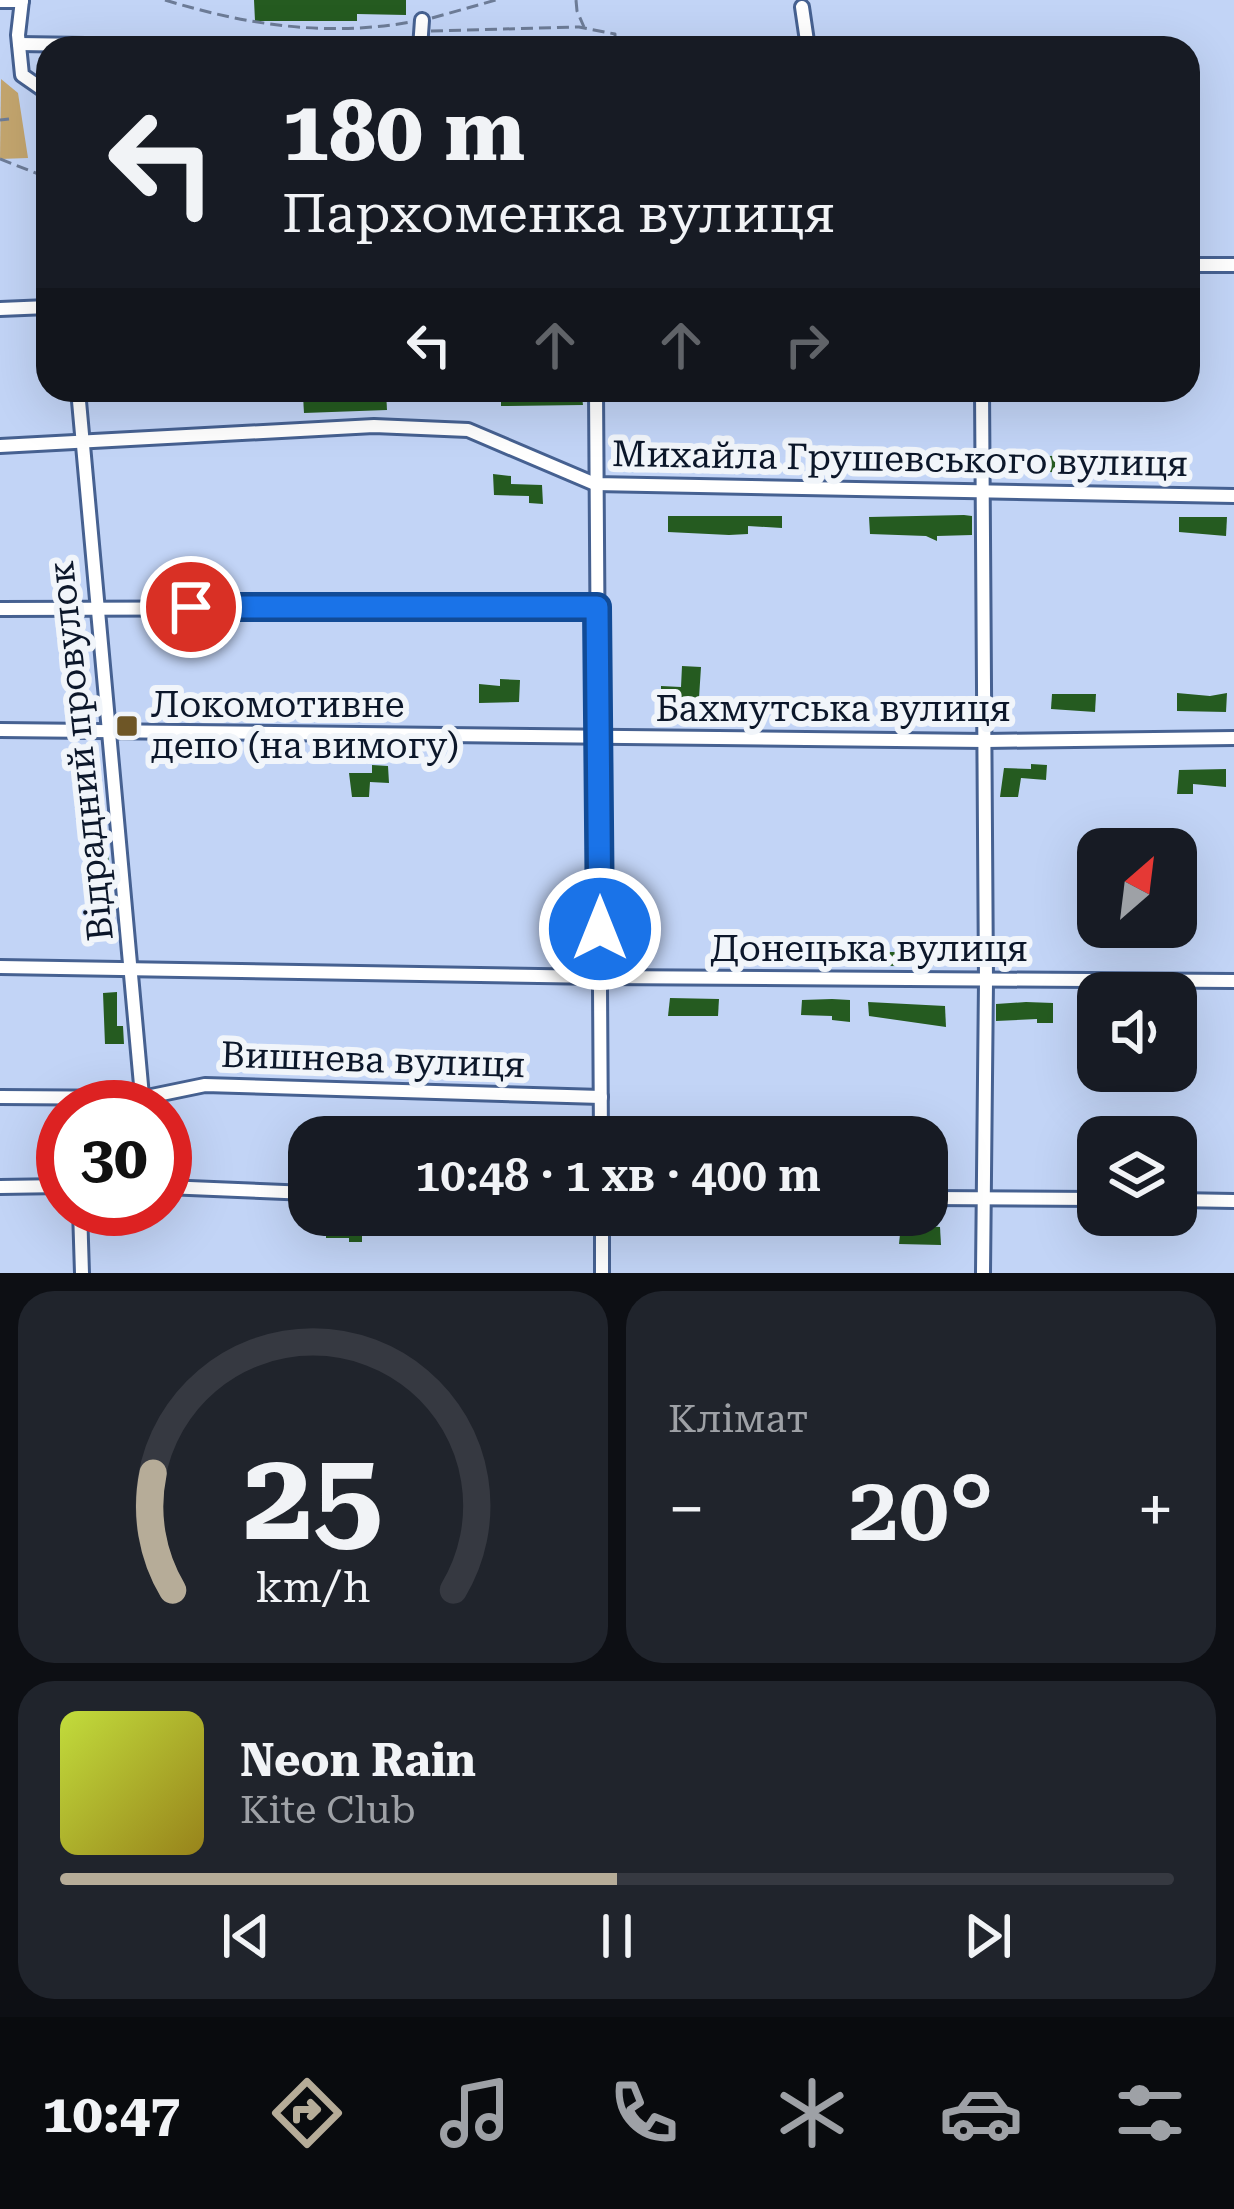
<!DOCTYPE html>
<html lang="uk">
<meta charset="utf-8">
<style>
:root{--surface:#171b24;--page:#20242c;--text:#f1f3f6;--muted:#9ea1a6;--line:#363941;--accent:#b6ac98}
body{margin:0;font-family:"Roboto Serif",serif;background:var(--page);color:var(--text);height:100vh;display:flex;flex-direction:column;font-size:45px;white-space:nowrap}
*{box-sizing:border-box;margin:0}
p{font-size:39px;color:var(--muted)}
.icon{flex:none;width:66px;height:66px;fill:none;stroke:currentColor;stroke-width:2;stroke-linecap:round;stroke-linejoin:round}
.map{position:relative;height:1273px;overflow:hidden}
.details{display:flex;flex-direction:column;gap:18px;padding:18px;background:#0d0f14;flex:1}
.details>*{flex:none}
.banner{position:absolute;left:36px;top:36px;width:1164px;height:366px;border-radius:36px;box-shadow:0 12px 48px #0002;background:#171b24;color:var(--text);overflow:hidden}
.needle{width:78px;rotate:28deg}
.buttons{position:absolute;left:1077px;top:828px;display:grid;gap:24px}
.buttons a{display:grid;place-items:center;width:120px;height:120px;border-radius:24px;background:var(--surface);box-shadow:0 12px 48px #0002;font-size:60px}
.speed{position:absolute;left:36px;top:1080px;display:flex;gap:24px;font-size:60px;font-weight:700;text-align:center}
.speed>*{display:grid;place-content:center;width:156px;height:156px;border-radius:50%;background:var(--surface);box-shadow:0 12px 48px #0002;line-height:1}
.speed .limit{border:18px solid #d22;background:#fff;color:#111}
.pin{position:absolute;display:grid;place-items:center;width:102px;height:102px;color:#fff;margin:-51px;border:6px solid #fff;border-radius:50%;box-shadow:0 3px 12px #0007}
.me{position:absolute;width:132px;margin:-66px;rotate:0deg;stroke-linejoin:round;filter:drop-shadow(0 0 9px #0008)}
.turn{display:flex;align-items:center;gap:42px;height:252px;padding:0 48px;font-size:54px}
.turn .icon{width:156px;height:156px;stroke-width:2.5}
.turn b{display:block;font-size:84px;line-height:102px}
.lanes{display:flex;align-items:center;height:114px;padding:0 48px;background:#0003;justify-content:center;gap:60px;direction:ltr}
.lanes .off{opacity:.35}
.big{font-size:90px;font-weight:600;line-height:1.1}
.details .tile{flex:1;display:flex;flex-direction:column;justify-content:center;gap:18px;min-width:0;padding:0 42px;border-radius:36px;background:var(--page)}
.details .dial{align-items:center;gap:0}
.dial svg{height:312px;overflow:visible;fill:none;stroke:var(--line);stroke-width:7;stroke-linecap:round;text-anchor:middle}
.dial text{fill:var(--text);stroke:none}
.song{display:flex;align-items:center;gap:36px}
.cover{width:144px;height:144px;border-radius:18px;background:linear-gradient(135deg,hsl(70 70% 55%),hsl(50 70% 35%))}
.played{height:12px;border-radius:6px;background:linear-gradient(90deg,var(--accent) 50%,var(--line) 50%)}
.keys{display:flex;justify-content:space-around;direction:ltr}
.heat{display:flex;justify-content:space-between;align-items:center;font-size:66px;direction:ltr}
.details .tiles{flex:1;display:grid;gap:18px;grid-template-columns:1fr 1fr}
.tile:last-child{grid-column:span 2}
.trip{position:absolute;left:288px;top:1116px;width:660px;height:120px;border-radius:36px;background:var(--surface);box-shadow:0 12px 48px #0002;font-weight:600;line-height:120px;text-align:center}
.tab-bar{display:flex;height:192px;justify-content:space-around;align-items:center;background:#090b0e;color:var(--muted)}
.tab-bar .icon{width:84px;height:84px}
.tab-bar .active{color:var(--accent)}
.tab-bar b{font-size:54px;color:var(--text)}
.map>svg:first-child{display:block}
.green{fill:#c3a56e}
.building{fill:#255b20}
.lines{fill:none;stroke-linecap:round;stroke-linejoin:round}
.minor-casing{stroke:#466191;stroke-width:18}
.path{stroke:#6d7c97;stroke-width:3;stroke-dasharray:12 6;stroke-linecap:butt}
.minor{stroke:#fff;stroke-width:12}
.route-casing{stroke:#114b97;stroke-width:30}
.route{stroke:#1a73e8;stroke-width:21}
.poi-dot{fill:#6e5626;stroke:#f1f5fa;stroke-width:4.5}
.labels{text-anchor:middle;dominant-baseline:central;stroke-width:12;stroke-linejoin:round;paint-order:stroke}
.street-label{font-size:36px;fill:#0c172a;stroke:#f1f5fa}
.poi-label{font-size:36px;fill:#0c172a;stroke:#f1f5fa;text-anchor:start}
</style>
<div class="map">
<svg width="1234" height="1273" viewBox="0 0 1234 1273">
<rect width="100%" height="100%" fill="#c2d4f6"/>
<path class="green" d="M1 79 18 93 28 158 0 159Z"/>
<g class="building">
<path d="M254 0H406V15L357 14V21H255Z"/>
<path d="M511 37H587L588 48H511Z"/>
<path d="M501 390H581L583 405 501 406Z"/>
<path d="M386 391 387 410 304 413 303 396Z"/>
<path d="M667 451 746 455V471L667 470Z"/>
<path d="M863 454 929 458V455H947L946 473 868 472V464H861Z"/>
<path d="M1076 455 1159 457V475L1048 472 1049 456Z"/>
<path d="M493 474 511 476V484L542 485 543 504 529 503V496L494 495Z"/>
<path d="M964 515 972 516V535L937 536V541L926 536 870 534 869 517Z"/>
<path d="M668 516H782V528L748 526V534L729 535 668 532Z"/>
<path d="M1179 517H1227L1226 536 1179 532Z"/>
<path d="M682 666 701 667 699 698 676 697V704H661V686L681 687Z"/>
<path d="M500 679 520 680 519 702 479 703V684L500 686Z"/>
<path d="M1177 693 1210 696 1227 693 1226 712 1177 711Z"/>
<path d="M1052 694H1096L1095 712 1051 709Z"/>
<path d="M1031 764 1047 765 1046 780 1021 778 1018 797H1000L1004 768 1031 769Z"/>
<path d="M372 765 388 766 389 783 370 782 369 797H352L349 773H372Z"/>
<path d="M1226 769V787L1193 784V794H1177L1179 770Z"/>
<path d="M81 834H107L110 882 92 883 95 851H81Z"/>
<path d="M828 943 844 944 843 963 806 965V947H828Z"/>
<path d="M908 943 944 947V965L888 966V952H907Z"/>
<path d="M786 944 785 962H769V953H757L754 965H737L736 946Z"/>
<path d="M117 992V1026H123L124 1044H105L103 993Z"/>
<path d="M670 998 719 999 718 1016H668Z"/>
<path d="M832 999 850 1000V1022L832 1020V1016L801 1015 802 1000Z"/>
<path d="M868 1002 945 1006 946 1027 869 1016Z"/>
<path d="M1026 1002 1053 1003V1023H1037V1019L996 1021V1004Z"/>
<path d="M362 1218V1242H349V1238H326V1219Z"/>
<path d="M901 1224 940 1227 941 1245 899 1244Z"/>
</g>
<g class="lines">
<defs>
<g id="minor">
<path d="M22 0 18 35 22 75 45 91 48 111"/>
<path d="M0 1H22"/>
<path d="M802 7 808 48"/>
<path d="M19 44 219 47"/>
<path d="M420 48 422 20"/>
<path d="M1188 265H1234"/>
<path d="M0 309 48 307"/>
<path d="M78 390 143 1107"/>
<path d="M596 390 601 1137"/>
<path d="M982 390 986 981 983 1273"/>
<path d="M0 446 374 426 468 430 595 484 1234 496"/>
<path d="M0 609 597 607"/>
<path d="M0 730 985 741 1234 738"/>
<path d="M0 967 600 977 1234 981"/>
<path d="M0 1097 142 1098 205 1085 601 1097"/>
<path d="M0 1187 63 1186"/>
<path d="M165 1187 309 1193"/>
<path d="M927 1198 1098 1199"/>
<path d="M1176 1200 1234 1201"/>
<path d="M80 1209 82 1273"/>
<path d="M602 1215V1273"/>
</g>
</defs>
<use href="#minor" class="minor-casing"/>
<g class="path">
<path d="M165 0C247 25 326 37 411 22"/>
<path d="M576 0 577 11 584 27"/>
<path d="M432 18 496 0"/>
<path d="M431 31 579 27 615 34V48"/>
<path d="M0 120 9 119"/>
<path d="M0 159 46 177 48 185"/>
</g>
<use href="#minor" class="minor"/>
</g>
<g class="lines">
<defs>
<path id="route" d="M191 607H597L600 929"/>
</defs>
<use href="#route" class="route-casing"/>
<use href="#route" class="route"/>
</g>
<rect class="poi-dot" x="115" y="714" width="24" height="24" rx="6"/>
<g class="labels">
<g class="street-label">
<text transform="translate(900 459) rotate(1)">Михайла Грушевського вулиця</text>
<text x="833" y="709">Бахмутська вулиця</text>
<text transform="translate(81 751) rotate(-96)">Відрадний провулок</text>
<text x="869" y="949">Донецька вулиця</text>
<text transform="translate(373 1060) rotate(2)">Вишнева вулиця</text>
</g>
<g class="poi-label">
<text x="151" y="705">Локомотивне<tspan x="151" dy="41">депо (на вимогу)</tspan></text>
</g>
</g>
</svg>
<div class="buttons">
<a><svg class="needle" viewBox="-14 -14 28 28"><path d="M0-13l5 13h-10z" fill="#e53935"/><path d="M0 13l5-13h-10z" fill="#9ea1a6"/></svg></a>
<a><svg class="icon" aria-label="sound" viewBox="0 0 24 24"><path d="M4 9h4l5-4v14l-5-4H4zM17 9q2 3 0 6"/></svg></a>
<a><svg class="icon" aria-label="layers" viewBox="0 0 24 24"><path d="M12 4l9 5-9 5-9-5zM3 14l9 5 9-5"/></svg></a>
</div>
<div class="speed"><div class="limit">30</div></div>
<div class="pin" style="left:191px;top:607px;background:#d93025"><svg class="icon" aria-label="arrive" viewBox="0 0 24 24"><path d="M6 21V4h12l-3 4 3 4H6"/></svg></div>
<svg class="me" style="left:600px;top:929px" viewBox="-20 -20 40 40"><circle r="17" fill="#1a73e8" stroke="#fff" stroke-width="3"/><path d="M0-11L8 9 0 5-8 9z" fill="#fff"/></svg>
<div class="trip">10:48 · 1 хв · 400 m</div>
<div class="banner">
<div class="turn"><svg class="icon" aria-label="left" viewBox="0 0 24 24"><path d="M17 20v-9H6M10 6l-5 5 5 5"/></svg><div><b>180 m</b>Пархоменка вулиця</div></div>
<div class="lanes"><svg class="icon" aria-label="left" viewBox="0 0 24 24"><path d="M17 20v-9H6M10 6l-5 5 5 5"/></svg><svg class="icon off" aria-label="ahead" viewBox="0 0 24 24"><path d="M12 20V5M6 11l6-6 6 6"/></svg><svg class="icon off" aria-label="ahead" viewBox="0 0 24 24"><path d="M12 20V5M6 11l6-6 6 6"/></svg><svg class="icon off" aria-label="right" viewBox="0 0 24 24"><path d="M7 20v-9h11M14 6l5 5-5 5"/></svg></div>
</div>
</div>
<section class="details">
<div class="tiles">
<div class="tile dial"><svg viewBox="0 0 100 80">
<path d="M14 69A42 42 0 1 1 86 69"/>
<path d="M14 69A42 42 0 0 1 9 39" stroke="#b6ac98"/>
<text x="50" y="56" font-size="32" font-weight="700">25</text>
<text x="50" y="72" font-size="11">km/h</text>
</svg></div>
<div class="tile"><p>Клімат</p>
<div class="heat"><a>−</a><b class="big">20°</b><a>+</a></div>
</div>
<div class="tile">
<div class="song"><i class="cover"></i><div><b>Neon Rain</b><p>Kite Club</p></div></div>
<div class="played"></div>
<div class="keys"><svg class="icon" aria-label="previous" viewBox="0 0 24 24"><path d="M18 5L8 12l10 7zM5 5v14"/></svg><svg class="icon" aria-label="pause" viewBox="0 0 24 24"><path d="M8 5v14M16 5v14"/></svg><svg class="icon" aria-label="next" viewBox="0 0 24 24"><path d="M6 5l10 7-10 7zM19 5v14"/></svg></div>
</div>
</div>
</section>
<nav class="tab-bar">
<b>10:47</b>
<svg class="icon active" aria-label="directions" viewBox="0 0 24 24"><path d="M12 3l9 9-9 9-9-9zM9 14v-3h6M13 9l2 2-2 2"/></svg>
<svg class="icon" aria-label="music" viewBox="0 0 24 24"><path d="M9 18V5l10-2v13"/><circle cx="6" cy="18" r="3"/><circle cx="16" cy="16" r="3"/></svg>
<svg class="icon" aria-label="phone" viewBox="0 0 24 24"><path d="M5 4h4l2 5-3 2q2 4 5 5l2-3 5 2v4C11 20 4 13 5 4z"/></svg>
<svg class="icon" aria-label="climate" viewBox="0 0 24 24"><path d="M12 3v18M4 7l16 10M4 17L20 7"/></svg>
<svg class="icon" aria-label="car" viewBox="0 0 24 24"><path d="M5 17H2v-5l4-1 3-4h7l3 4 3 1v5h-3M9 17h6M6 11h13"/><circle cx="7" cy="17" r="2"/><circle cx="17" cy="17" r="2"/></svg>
<svg class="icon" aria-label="filters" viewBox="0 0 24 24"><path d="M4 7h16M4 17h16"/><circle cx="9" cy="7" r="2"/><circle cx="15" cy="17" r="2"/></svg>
</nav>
